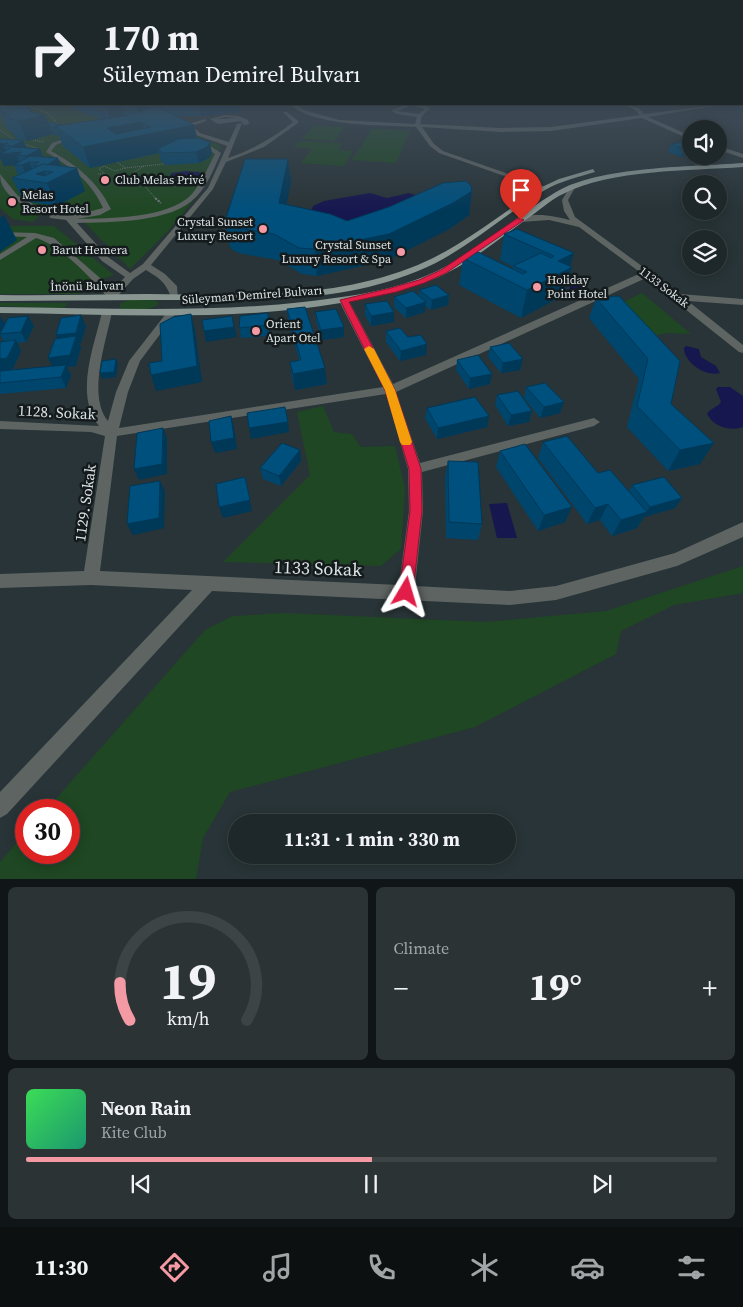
<!DOCTYPE html>
<meta charset="utf-8">
<style>
:root{--surface:#1e2729;--page:#2b3335;--text:#f1f3f6;--muted:#a1a5a8;--line:#3c4446;--accent:#f49aa5}
body{margin:0;font-family:"Source Serif 4",serif;background:var(--page);color:var(--text);height:100vh;display:flex;flex-direction:column;font-size:19px;white-space:nowrap}
*{box-sizing:border-box;margin:0}
p{font-size:16px;color:var(--muted)}
.icon{flex:none;width:28px;height:28px;fill:none;stroke:currentColor;stroke-width:2;stroke-linecap:round;stroke-linejoin:round}
.map{position:relative;height:879px;overflow:hidden}
.sheet{display:flex;flex-direction:column;gap:8px;padding:8px;background:#101517;flex:1}
.sheet>*{flex:none}
.guide{position:absolute;left:0px;top:0px;width:744px;height:105px;box-shadow:0 2px 12px #0003,0 0 0 1px var(--line);background:#1e2729;color:var(--text);overflow:hidden}
.tools{position:absolute;left:682px;top:120px;display:grid;gap:10px}
.tools a{display:grid;place-items:center;width:45px;height:45px;border-radius:50%;background:var(--surface);box-shadow:0 2px 12px #0003,0 0 0 1px var(--line);font-size:25px}
.speed{position:absolute;left:15px;top:799px;display:flex;gap:10px;font-size:25px;font-weight:700;text-align:center}
.speed>*{display:grid;place-content:center;width:65px;height:65px;border-radius:50%;background:var(--surface);box-shadow:0 2px 12px #0003,0 0 0 1px var(--line);line-height:1}
.speed .limit{border:8px solid #d22;background:#fff;color:#111}
.pin{position:absolute;display:grid;place-items:center;width:42px;height:42px;color:#fff;margin:-51px -21px;border-radius:50% 50% 50% 0;rotate:-45deg;box-shadow:0 0 5px #0007}
.pin .icon{rotate:45deg}
.me{position:absolute;width:55px;margin:-28px;rotate:7deg;stroke-linejoin:round;filter:drop-shadow(0 0 4px #0008)}
.turn{display:flex;align-items:center;gap:18px;height:105px;padding:0 20px;font-size:22px}
.turn .icon{width:65px;height:65px;stroke-width:2.5}
.turn b{display:block;font-size:35px;line-height:42px}
.big{font-size:38px;font-weight:700;line-height:1.1}
.sheet .widget{flex:1;display:flex;flex-direction:column;justify-content:center;gap:8px;min-width:0;padding:0 18px;border-radius:8px;background:var(--page)}
.sheet .dial{align-items:center;gap:0}
.dial svg{height:130px;overflow:visible;fill:none;stroke:var(--line);stroke-width:7;stroke-linecap:round;text-anchor:middle}
.dial text{fill:var(--text);stroke:none}
.song{display:flex;align-items:center;gap:15px}
.cover{width:60px;height:60px;border-radius:8px;background:linear-gradient(135deg,hsl(130 70% 55%),hsl(160 70% 35%))}
.played{height:5px;border-radius:2px;background:linear-gradient(90deg,var(--accent) 50%,var(--line) 50%)}
.keys{display:flex;justify-content:space-around;direction:ltr}
.heat{display:flex;justify-content:space-between;align-items:center;font-size:28px;direction:ltr}
.sheet .tiles{flex:1;display:grid;gap:8px;grid-template-columns:1fr 1fr}
.widget:last-child{grid-column:span 2}
.trip{position:absolute;left:228px;top:814px;width:288px;height:50px;border-radius:25px;background:var(--surface);box-shadow:0 2px 12px #0003,0 0 0 1px var(--line);font-weight:700;line-height:50px;text-align:center}
.dock{display:flex;height:80px;justify-content:space-around;align-items:center;background:#0c1010;color:var(--muted)}
.dock .icon{width:35px;height:35px}
.dock .selected{color:var(--accent)}
.dock b{font-size:22px;color:var(--text)}
.map>svg:first-child{display:block}
.green{fill:#1f4723}
.water{fill:#16174f}
.lines{fill:none;stroke-linecap:round;stroke-linejoin:round}
.path-far1{stroke:#6f797b;stroke-width:1;stroke-dasharray:1 1;stroke-linecap:butt}
.path{stroke:#6f797b;stroke-width:2;stroke-dasharray:2.5 1;stroke-linecap:butt}
.minor{fill:#5e6462;fill-rule:evenodd}
.major{fill:#889591;fill-rule:evenodd}
.wall{fill:#00456c}
.shaded-wall{fill:#003858}
.building{fill:#00507d;stroke:#003858;fill-rule:evenodd}
.route{fill:#e11d48;stroke:#92132f}
.slow{fill:#f59e0b}
.poi-dot{fill:#f49aa5;stroke:#151b1c;stroke-width:2}
.labels{text-anchor:middle;dominant-baseline:central;stroke-width:5;stroke-linejoin:round;paint-order:stroke}
.far-poi-label{font-size:12px;fill:#dbe3e4;stroke:#151b1c;text-anchor:start}
.far-street-label{font-size:12px;fill:#dbe3e4;stroke:#151b1c}
.street-label{font-size:15px;fill:#dbe3e4;stroke:#151b1c}
.near-street-label{font-size:18px;fill:#dbe3e4;stroke:#151b1c}
</style>
<div class="map">
<svg width="743" height="880" viewBox="0 0 743 880">
<rect width="100%" height="100%" fill="#283437"/>
<g class="green">
<path d="M0 96 1 104H107L195 135 221 146 203 188 169 230 130 269 81 219 43 212 33 222 13 219 0 208Z"/>
<path d="M314 126 345 127 334 141 302 139Z"/>
<path d="M372 129 410 131 396 163 352 160Z"/>
<path d="M300 141 342 143 338 150 353 151 344 166 301 163 312 149 293 147Z"/>
<path d="M0 226H54L114 275 90 283 95 287 78 294H0Z"/>
<path d="M642 293 691 334 667 333 644 338 607 310Z"/>
<path d="M130 300H154L159 303C152 312 128 312 119 307L121 303Z"/>
<path d="M0 303H68L64 308 0 306Z"/>
<path d="M323 406 334 432 352 434 361 447 395 446 405 488 401 549 381 566 223 562 310 475 297 412Z"/>
<path d="M743 566V593L674 605 621 631 616 654 475 727 230 792 203 838 196 879H0V862L26 832V852H69V810H46L205 630 233 616 284 613 486 622 606 611Z"/>
</g>
<g class="water">
<path d="M186 171 199 172 202 175C193 180 178 183 170 176L171 173Z"/>
<path d="M370 193 387 198 409 193 425 198 356 234 309 222 313 206 324 201Z"/>
<path d="M569 276 582 281 585 290 572 296 564 292 569 291 570 286 565 283 569 280 564 278Z"/>
<path d="M686 346 699 349 701 357 716 366 720 373C706 377 684 363 684 348Z"/>
<path d="M718 387H730L743 396V427C730 432 713 426 707 414 710 408 717 408 721 402L716 389Z"/>
<path d="M507 503 517 538H497L489 504Z"/>
</g>
<g class="lines">
<g class="path-far1">
<path d="M21 104 48 113 58 124 65 126"/>
<path d="M0 130 16 141"/>
<path d="M33 140 44 142"/>
<path d="M21 143 39 149"/>
<path d="M144 166 133 173 157 200"/>
<path d="M125 168 164 164"/>
<path d="M98 174H105L99 169 104 166 115 171 125 168 117 162"/>
</g>
<path class="path" d="M155 198 161 203"/>
<g class="minor">
<rect x="742" y="90" width="1" height="2"/>
<rect x="742" y="100" width="1" height="2"/>
<path d="M290 104H295L304 110 339 120 415 124 417 117 397 114 391 111C403 104 417 102 430 108L422 116 420 124 501 128 551 127 640 115 635 110 623 104 639 108 644 114 725 104 648 117 691 136V140L642 118 551 131 501 132 422 127 434 144 443 151 546 187 547 188 544 190 439 153 430 146 416 127C385 125 312 127 290 104ZM413 105 425 109 419 114 397 111Z"/>
<path d="M283 112H287L298 121V123L264 147 226 162 213 189 151 265 165 274 177 286 178 299H172C165 282 162 280 146 270L133 279 115 299H109C91 278 62 246 36 238L0 260V254L27 237 0 236V232L35 233 54 238 100 278 112 291 125 277 102 261 66 220 50 218 49 214C30 209 0 198 0 174L18 196 37 206 51 211 69 204 88 208V212L103 208C91 181 71 167 46 152L52 143 78 134V136L56 145 51 151C78 166 97 181 111 209L100 215 77 219C110 218 168 219 192 194 202 182 208 167 215 154L196 141V139H200L221 153C214 168 208 185 196 197 172 223 110 222 77 223L108 257 130 273 143 264 208 188 227 146 196 135 187 124 206 119V121L192 126 200 133 229 142 237 124 242 123 228 158C252 150 273 138 293 122ZM69 209 82 210C74 217 66 216 56 214Z"/>
<path d="M225 115 238 116 248 120 249 124 244 125 241 121 218 124 210 119ZM225 117 236 118 216 119Z"/>
<path d="M719 146 743 154V158L719 150Z"/>
<path d="M573 184 576 186 568 200 575 217 680 294 743 299V305L688 301 743 345V353L739 352 646 278 396 392 420 463 594 418 600 422 594 426 422 472 423 511 415 586 510 591 556 586 675 553 743 522V537L677 566 556 600 510 605 212 591 7 814 0 818V792L192 590 91 585 0 588V574L84 571 105 436 91 432 0 429V421L99 426C74 395 94 347 102 312L107 309 112 312C106 342 87 396 108 421L116 392 129 361 168 311H174L176 313 140 361 128 392 119 428 383 387 339 301 344 298 349 301 393 384 641 273 579 227 549 220 521 222 517 220C531 211 555 216 570 220L564 211 562 200 571 185ZM386 394 408 469 409 511 399 585 100 571 117 436Z"/>
</g>
<g class="major">
<path d="M743 163V167C688 171 612 169 563 194 552 199 541 209 531 216 497 240 462 271 422 283 287 327 140 314 0 313V307C101 308 203 313 303 302 343 297 381 293 418 279 470 260 509 220 556 192 600 166 690 167 743 163Z"/>
<path d="M593 169 595 172C578 177 561 181 545 190 502 216 465 252 418 271 334 306 237 300 148 300 99 300 49 301 0 301V295C49 296 98 294 148 294 235 295 327 300 410 268 458 250 499 215 542 187L559 179Z"/>
</g>
</g>
<g class="wall">
<path d="M0 92H1V104L29 107 32 112 45 115 48 122 62 125 101 119 73 109 71 104H252L239 106 240 112H237L201 116H176L212 153 209 158 199 163 166 165 161 161 159 153 90 168 63 146 59 136 53 134 27 141 16 138 15 135 12 133 11 131 8 130 0 113Z"/>
<path d="M0 139 23 140 27 148 40 149 43 157 62 166 85 191 57 206 23 201 12 178 18 175 14 165 4 166Z"/>
<path d="M671 144 691 146V156L681 157 668 152Z"/>
<path d="M291 181 286 204 347 221 472 191 469 215 451 228 388 260 317 276 302 274 278 260 243 254 234 251 230 247 225 221Z"/>
<path d="M517 229 572 267 564 295 521 318 459 285 463 258 513 269V267L500 260 504 234Z"/>
<path d="M419 290 449 295 448 305 431 310 425 305V312L406 318 394 307V297L419 296Z"/>
<path d="M619 296 671 404 700 464 668 471 627 427 639 379 589 318 596 298Z"/>
<path d="M365 304 394 322 371 326 365 315Z"/>
<path d="M287 309 327 384 295 390 292 378 290 362 299 360 289 325Z"/>
<path d="M315 312 344 337 322 340 316 322Z"/>
<path d="M268 313 270 324V336L241 338 239 328Z"/>
<path d="M34 326 26 342 17 343 21 351 13 369 0 371 4 342 0 335V333Z"/>
<path d="M86 326 81 343H79L81 347 76 366 67 367 71 375 66 388 0 394V371L53 366 57 339Z"/>
<path d="M386 331 408 337 426 355 400 361 386 342Z"/>
<path d="M490 347 523 359 520 370 501 373 488 357Z"/>
<path d="M457 360 490 384 469 389 456 370Z"/>
<path d="M526 387 564 402 560 413 540 418 524 398Z"/>
<path d="M497 395 532 411 529 422 508 426 495 405Z"/>
<path d="M427 408 489 416 487 427 437 439 425 418Z"/>
<path d="M543 442 629 491 632 485 682 498 675 508 644 517 637 528 612 536 600 520 587 524 538 458Z"/>
<path d="M300 450 301 461 281 486 263 479 260 468Z"/>
<path d="M500 451 565 522 538 531 496 467Z"/>
<path d="M448 461 482 524 478 540 446 538 445 477Z"/>
</g>
<g class="shaded-wall">
<path d="M99 104H101L106 120H105Z"/>
<path d="M119 104 124 123 112 125 106 106Z"/>
<path d="M119 104H121L125 117 124 118Z"/>
<path d="M141 104H149L153 121 142 122 145 134 194 125 199 145 158 149 159 153 90 168 83 147 107 128 141 122 136 105Z"/>
<path d="M199 104H252L239 106 240 112 201 116Z"/>
<path d="M29 107 31 111V109L34 117 45 115 53 134 27 141 19 121 27 108Z"/>
<path d="M23 140 28 151 17 155 20 165 4 166 0 158V144L8 143 3 145 7 154 16 153 13 146Z"/>
<path d="M210 142 212 153 209 158 199 163 196 152Z"/>
<path d="M691 148V156L681 157 684 149Z"/>
<path d="M40 149 44 160 29 162 34 174 27 177 22 165 29 162 26 156Z"/>
<path d="M58 158 63 170 53 172 43 167Z"/>
<path d="M288 159 291 181 282 228 279 203Z"/>
<path d="M77 168 85 191 57 206 47 183 36 174 44 171 49 182Z"/>
<path d="M472 191 469 215 451 228 388 260 317 276 315 249Z"/>
<path d="M4 215 17 240 0 252V218Z"/>
<path d="M574 253 569 269 572 267 564 295 521 318 527 290 558 261Z"/>
<path d="M449 295 448 305 431 310 432 300Z"/>
<path d="M426 302 425 312 406 318V308Z"/>
<path d="M394 312V322L371 326V316Z"/>
<path d="M268 313 270 324V336L269 325Z"/>
<path d="M191 314 195 330 202 382 156 391 151 375 197 366Z"/>
<path d="M81 315 86 326 81 343H79L81 347 76 366 67 367 71 375 66 388 61 377 54 369 48 358 61 346 56 335Z"/>
<path d="M0 316 5 324 0 332Z"/>
<path d="M28 316 34 326 26 342 21 332Z"/>
<path d="M232 316 237 337 206 342 204 331Z"/>
<path d="M344 327V337L322 340 321 330Z"/>
<path d="M16 340 21 351 13 369 0 371V359Z"/>
<path d="M427 344 426 355 400 361 401 351Z"/>
<path d="M116 359 118 364 116 377 102 379 100 373Z"/>
<path d="M523 359 520 370 501 373 503 363Z"/>
<path d="M325 368 327 384 295 390 293 374Z"/>
<path d="M492 374 490 384 469 389 470 378Z"/>
<path d="M564 402 560 413 540 418 544 407Z"/>
<path d="M532 411 529 422 508 426 511 415Z"/>
<path d="M231 416 234 427 237 449 215 453 211 442Z"/>
<path d="M489 416 487 427 437 439 438 428Z"/>
<path d="M288 422 289 432 251 439 249 428Z"/>
<path d="M163 428 167 439V474L139 480 134 469Z"/>
<path d="M714 443 700 464 668 471 680 450Z"/>
<path d="M300 450 301 461 281 486 279 476Z"/>
<path d="M245 477 252 511 223 518 219 507Z"/>
<path d="M160 481 165 491 164 528 133 535 127 524Z"/>
<path d="M682 498 675 508 644 517 637 528 612 536 621 520 646 512 650 507Z"/>
<path d="M608 504 600 520 587 524 595 508Z"/>
<path d="M572 507 565 522 538 531 544 515Z"/>
</g>
<g class="building">
<path d="M0 92H1V101L0 99Z"/>
<path d="M1 102V104H25L29 107 27 108 31 109V112L45 115 19 121 8 118 9 116 4 114 6 113 0 111 2 109 0 107V103Z"/>
<path d="M102 104H119L106 106Z"/>
<path d="M157 106 194 125 83 147 55 126 125 116ZM142 122 151 127 116 134 107 128Z"/>
<path d="M48 122 62 125 55 126 56 128 50 127Z"/>
<path d="M198 138 210 142 207 147 196 152 163 153 158 149 178 139Z"/>
<path d="M0 139 23 140 13 146 3 145 8 143 0 144Z"/>
<path d="M683 142 691 146V148L684 149 671 144Z"/>
<path d="M12 147 40 149 26 156 17 155 22 152 0 154Z"/>
<path d="M30 156 58 158 47 165 43 164 38 166H33L39 162H29L22 165H14Z"/>
<path d="M245 159H288L279 203 330 214 347 221 389 207 443 183 466 181 471 186 472 191 453 203 389 234 315 249 299 248 274 234 238 228 230 226 225 221Z"/>
<path d="M43 164 77 168 47 183 12 178ZM44 171 53 172 45 176 36 174Z"/>
<path d="M517 229 574 253 558 261 572 267 527 290 463 258 478 252 523 274 527 272 513 266 541 253 551 258 554 256 504 234Z"/>
<path d="M436 285 449 295 432 300 419 290Z"/>
<path d="M413 291 426 302 406 308 394 297Z"/>
<path d="M619 296 680 361 671 404 714 443 680 450 637 406 648 359 596 298Z"/>
<path d="M387 301 394 312 371 316 365 304Z"/>
<path d="M305 307 325 368 293 374 290 362 301 360 287 309Z"/>
<path d="M336 309 344 327 321 330 315 312Z"/>
<path d="M268 313 269 325 239 328 240 316Z"/>
<path d="M191 314 197 366 151 375 149 363 162 361 160 324 173 317Z"/>
<path d="M81 315 76 333 56 335 61 318Z"/>
<path d="M28 316 21 332 0 334 8 318Z"/>
<path d="M232 316 234 327 204 331 202 320Z"/>
<path d="M400 328 408 337 421 335 427 344 401 351 386 331Z"/>
<path d="M76 336 70 355 48 358 55 339Z"/>
<path d="M16 340 7 358 0 359V342Z"/>
<path d="M509 343 523 359 503 363 490 347Z"/>
<path d="M478 355 492 374 470 378 457 360Z"/>
<path d="M116 359 114 372 100 373 102 361Z"/>
<path d="M66 365 61 377 0 383V371Z"/>
<path d="M545 383 564 402 544 407 526 387Z"/>
<path d="M518 391 532 411 511 415 497 395Z"/>
<path d="M475 397 489 416 438 428 427 408Z"/>
<path d="M285 407 288 422 249 428 247 413Z"/>
<path d="M231 416 234 438 211 442 209 421Z"/>
<path d="M163 428 162 464 134 469 137 433Z"/>
<path d="M567 436 598 473 610 470 647 512 621 520 608 504 595 508 543 442Z"/>
<path d="M282 443 300 450 279 476 260 468Z"/>
<path d="M525 444 572 507 544 515 500 451Z"/>
<path d="M448 461 478 462 482 524 449 522Z"/>
<path d="M245 477 250 500 219 507 216 484Z"/>
<path d="M664 477 682 498 650 507 632 485Z"/>
<path d="M160 481 159 518 127 524 130 486Z"/>
</g>
<linearGradient id="sky" x2="0" y2="1"><stop stop-color="#161d1e"/><stop offset="0.42" stop-color="#42505e"/><stop offset="1" stop-color="#42505e" stop-opacity="0"/></linearGradient>
<rect width="743" height="211" fill="url(#sky)"/>
<path class="route" d="M518 218 524 220 446 273 424 283 396 292 349 302 395 390 421 469 422 511 413 592 411 596 406 598 401 596 399 592 410 511 409 469 385 390 340 300 391 288 419 280 441 270Z"/>
<path class="slow" d="M369 346 374 349 395 390 412 442 410 445H402L400 442 385 390 364 349Z"/>
<g class="poi-dot">
<circle cx="105" cy="180" r="5"/>
<circle cx="12" cy="202" r="5"/>
<circle cx="263" cy="229" r="5"/>
<circle cx="42" cy="250" r="5"/>
<circle cx="401" cy="252" r="5"/>
<circle cx="537" cy="287" r="5"/>
<circle cx="256" cy="331" r="5"/>
</g>
<g class="labels">
<g class="far-poi-label">
<text x="115" y="180">Club Melas Privé</text>
<text x="22" y="195">Melas<tspan x="22" dy="14">Resort Hotel</tspan></text>
<text x="253" y="222" text-anchor="end">Crystal Sunset<tspan x="253" dy="14">Luxury Resort</tspan></text>
<text x="391" y="245" text-anchor="end">Crystal Sunset<tspan x="391" dy="14">Luxury Resort &amp; Spa</tspan></text>
<text x="52" y="250">Barut Hemera</text>
<text x="547" y="280">Holiday<tspan x="547" dy="14">Point Hotel</tspan></text>
<text x="266" y="324">Orient<tspan x="266" dy="14">Apart Otel</tspan></text>
</g>
<g class="far-street-label">
<text transform="translate(87 286) rotate(-1)">İnönü Bulvarı</text>
<text transform="translate(664 287) rotate(37)">1133 Sokak</text>
<text transform="translate(252 295) rotate(-4)">Süleyman Demirel Bulvarı</text>
</g>
<g class="street-label">
<text transform="translate(57 412) rotate(3)">1128. Sokak</text>
<text transform="translate(85 503) rotate(-82)">1129. Sokak</text>
</g>
<g class="near-street-label">
<text transform="translate(318 568) rotate(2)">1133 Sokak</text>
</g>
</g>
</svg>
<div class="tools">
<a><svg class="icon" aria-label="sound" viewBox="0 0 24 24"><path d="M4 9h4l5-4v14l-5-4H4zM17 9q2 3 0 6"/></svg></a>
<a><svg class="icon" aria-label="search" viewBox="0 0 24 24"><circle cx="10" cy="10" r="6"/><path d="M15 15l6 6"/></svg></a>
<a><svg class="icon" aria-label="layers" viewBox="0 0 24 24"><path d="M12 4l9 5-9 5-9-5zM3 14l9 5 9-5"/></svg></a>
</div>
<div class="speed"><div class="limit">30</div></div>
<div class="pin" style="left:521px;top:220px;background:#d93025"><svg class="icon" aria-label="arrive" viewBox="0 0 24 24"><path d="M6 21V4h12l-3 4 3 4H6"/></svg></div>
<svg class="me" style="left:406px;top:592px" viewBox="-20 -20 40 40"><path d="M0-17L14 15 0 8-14 15z" fill="#e11d48" stroke="#fff" stroke-width="4"/></svg>
<div class="trip">11:31 · 1 min · 330 m</div>
<div class="guide">
<div class="turn"><svg class="icon" aria-label="right" viewBox="0 0 24 24"><path d="M7 20v-9h11M14 6l5 5-5 5"/></svg><div><b>170 m</b>Süleyman Demirel Bulvarı</div></div>
</div>
</div>
<section class="sheet">
<div class="tiles">
<div class="widget dial"><svg viewBox="0 0 100 80">
<path d="M14 69A42 42 0 1 1 86 69"/>
<path d="M14 69A42 42 0 0 1 8 46" stroke="#f49aa5"/>
<text x="50" y="56" font-size="32" font-weight="700">19</text>
<text x="50" y="72" font-size="11">km/h</text>
</svg></div>
<div class="widget"><p>Climate</p>
<div class="heat"><a>−</a><b class="big">19°</b><a>+</a></div>
</div>
<div class="widget">
<div class="song"><i class="cover"></i><div><b>Neon Rain</b><p>Kite Club</p></div></div>
<div class="played"></div>
<div class="keys"><svg class="icon" aria-label="previous" viewBox="0 0 24 24"><path d="M18 5L8 12l10 7zM5 5v14"/></svg><svg class="icon" aria-label="pause" viewBox="0 0 24 24"><path d="M8 5v14M16 5v14"/></svg><svg class="icon" aria-label="next" viewBox="0 0 24 24"><path d="M6 5l10 7-10 7zM19 5v14"/></svg></div>
</div>
</div>
</section>
<nav class="dock">
<b>11:30</b>
<svg class="icon selected" aria-label="directions" viewBox="0 0 24 24"><path d="M12 3l9 9-9 9-9-9zM9 14v-3h6M13 9l2 2-2 2"/></svg>
<svg class="icon" aria-label="music" viewBox="0 0 24 24"><path d="M9 18V5l10-2v13"/><circle cx="6" cy="18" r="3"/><circle cx="16" cy="16" r="3"/></svg>
<svg class="icon" aria-label="phone" viewBox="0 0 24 24"><path d="M5 4h4l2 5-3 2q2 4 5 5l2-3 5 2v4C11 20 4 13 5 4z"/></svg>
<svg class="icon" aria-label="climate" viewBox="0 0 24 24"><path d="M12 3v18M4 7l16 10M4 17L20 7"/></svg>
<svg class="icon" aria-label="car" viewBox="0 0 24 24"><path d="M5 17H2v-5l4-1 3-4h7l3 4 3 1v5h-3M9 17h6M6 11h13"/><circle cx="7" cy="17" r="2"/><circle cx="17" cy="17" r="2"/></svg>
<svg class="icon" aria-label="filters" viewBox="0 0 24 24"><path d="M4 7h16M4 17h16"/><circle cx="9" cy="7" r="2"/><circle cx="15" cy="17" r="2"/></svg>
</nav>
